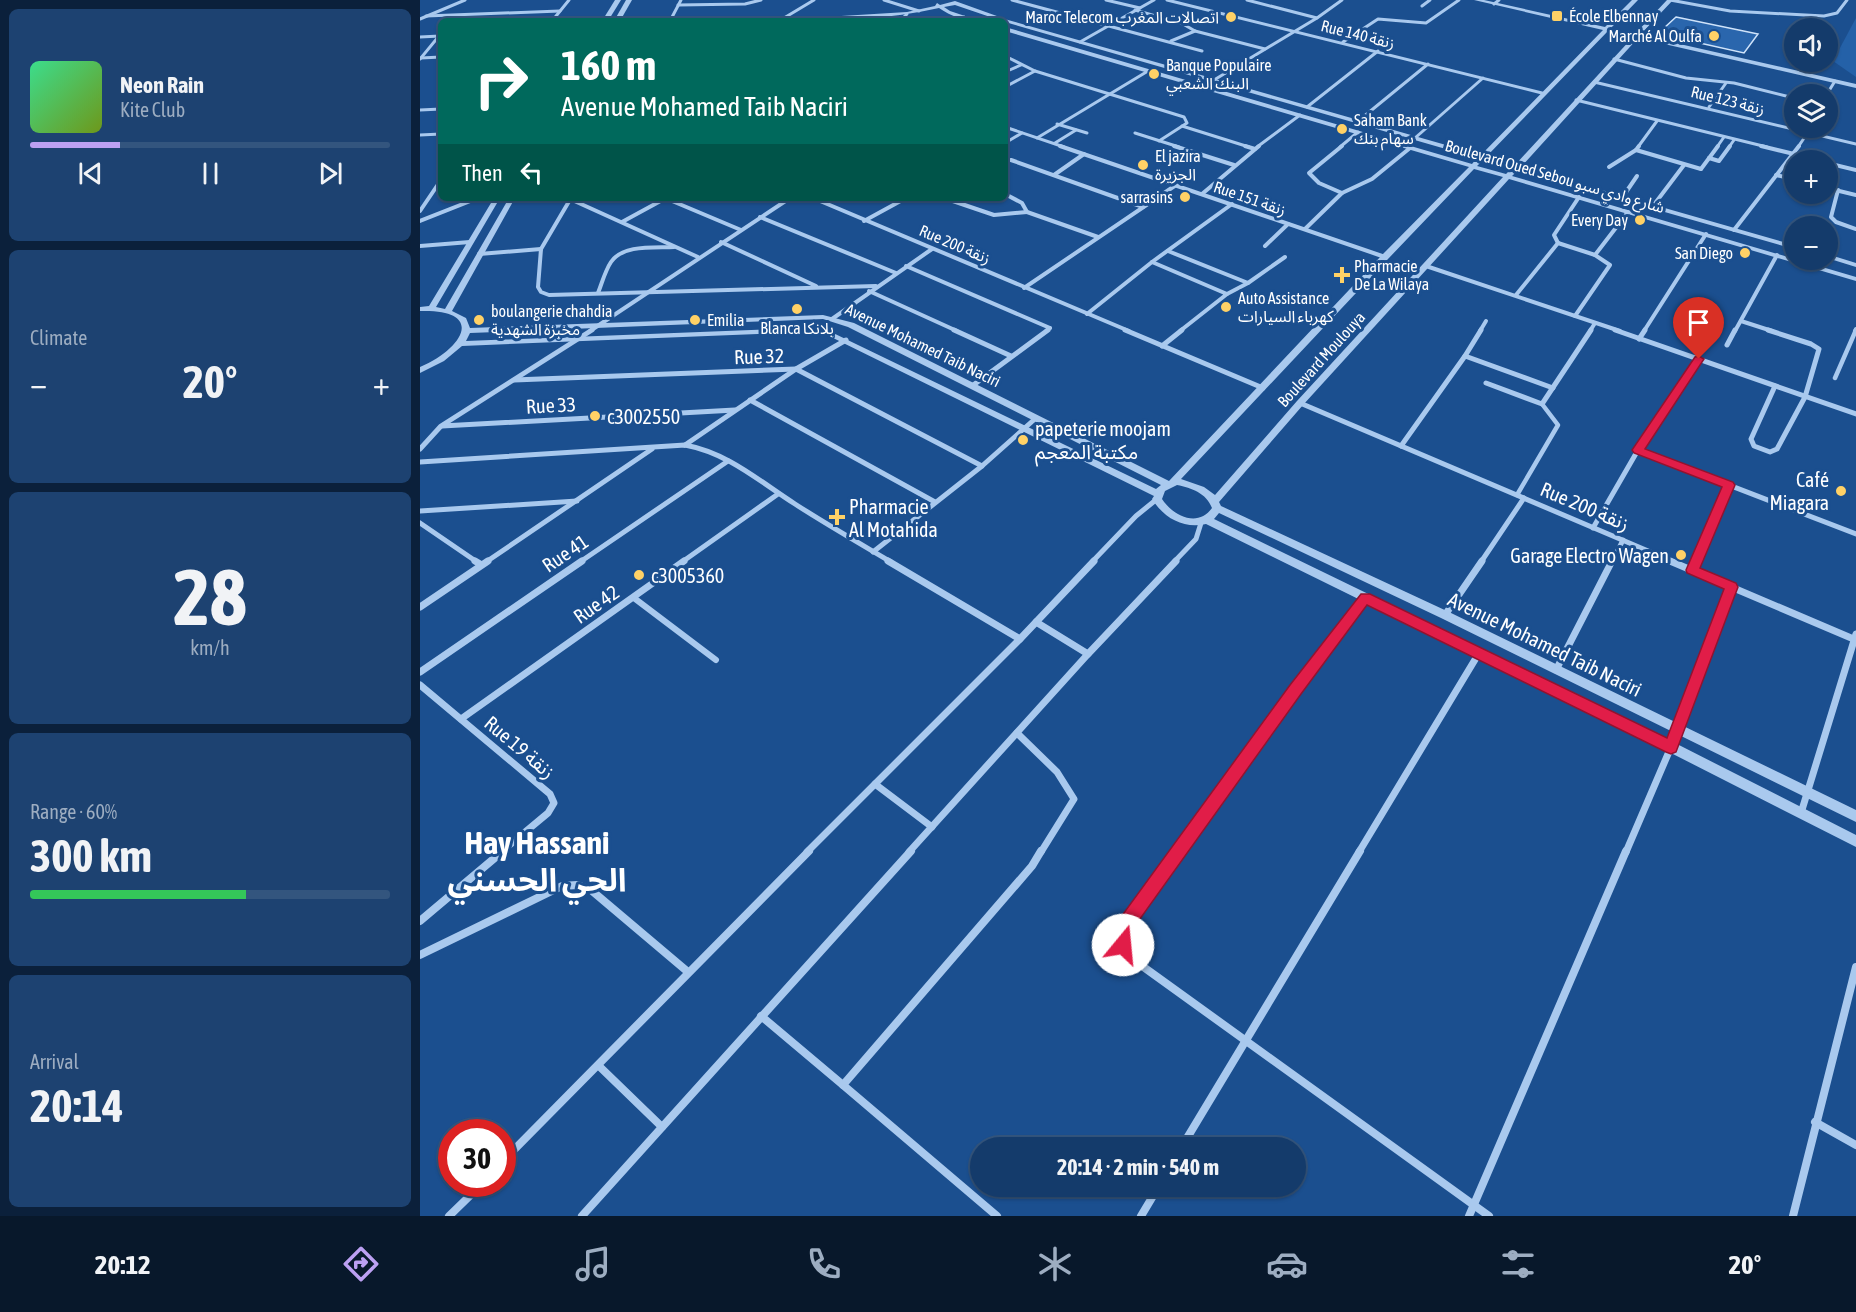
<!DOCTYPE html>
<meta charset="utf-8">
<style>
:root{--surface:#143b6b;--page:#1d4271;--text:#f1f3f6;--muted:#9dadc1;--line:#33557e;--accent:#bca0f2}
body{margin:0;font-family:"Asap Condensed","Noto Sans Arabic",sans-serif;background:var(--page);color:var(--text);height:100vh;display:flex;flex-direction:column;font-size:22px;white-space:nowrap}
*{box-sizing:border-box;margin:0}
p{font-size:20px;color:var(--muted)}
.icon{flex:none;width:33px;height:33px;fill:none;stroke:currentColor;stroke-width:2;stroke-linecap:round;stroke-linejoin:round}
.map{position:relative;flex:1;overflow:hidden}
.sheet{display:flex;flex-direction:column;gap:9px;padding:9px;background:#0b203b;width:420px}
.sheet>*{flex:none}
.guide{position:absolute;left:18px;top:18px;width:570px;height:183px;border-radius:9px;box-shadow:0 2px 4px #0004,0 0 0 2px var(--line);background:#00695c;color:#fff;overflow:hidden}
.fabs{position:absolute;left:1364px;top:18px;display:grid;gap:12px}
.fabs a{display:grid;place-items:center;width:54px;height:54px;border-radius:50%;background:var(--surface);box-shadow:0 2px 4px #0004,0 0 0 2px var(--line);font-size:30px}
.speed{position:absolute;left:18px;top:1119px;display:flex;gap:12px;font-size:30px;font-weight:700;text-align:center}
.speed>*{display:grid;place-content:center;width:78px;height:78px;border-radius:50%;background:var(--surface);box-shadow:0 2px 4px #0004,0 0 0 2px var(--line);line-height:1}
.speed .limit{border:9px solid #d22;background:#fff;color:#111}
.pin{position:absolute;display:grid;place-items:center;width:51px;height:51px;color:#fff;margin:-62px -26px;border-radius:50% 50% 50% 0;rotate:-45deg;box-shadow:0 0 6px #0007}
.pin .icon{rotate:45deg}
.me{position:absolute;width:66px;margin:-33px;rotate:17deg;stroke-linejoin:round;filter:drop-shadow(0 0 4px #0008)}
.turn{display:flex;align-items:center;gap:21px;height:126px;padding:0 24px;font-size:27px}
.turn .icon{width:78px;height:78px;stroke-width:2.5}
.turn b{display:block;font-size:42px;line-height:51px}
.then{display:flex;align-items:center;height:57px;padding:0 24px;background:#0003;gap:12px;font-size:22px}
.big{font-size:45px;font-weight:700;line-height:1.1}
.sheet .tile{flex:1;display:flex;flex-direction:column;justify-content:center;gap:9px;min-width:0;padding:0 21px;border-radius:9px;background:var(--page)}
.sheet .dial{align-items:center;gap:0}
.dial b{font-size:78px;line-height:1}
.song{display:flex;align-items:center;gap:18px}
.cover{width:72px;height:72px;border-radius:9px;background:linear-gradient(135deg,hsl(150 70% 55%),hsl(80 70% 35%))}
.played{height:6px;border-radius:3px;background:linear-gradient(90deg,var(--accent) 25%,var(--line) 25%)}
.keys{display:flex;justify-content:space-around;direction:ltr}
.heat{display:flex;justify-content:space-between;align-items:center;font-size:33px;direction:ltr}
.charge{height:9px;border-radius:4px;background:linear-gradient(90deg,#34c759 60%,var(--line) 0)}
.trip{position:absolute;left:550px;top:1137px;width:336px;height:60px;border-radius:30px;background:var(--surface);box-shadow:0 2px 4px #0004,0 0 0 2px var(--line);font-weight:700;line-height:60px;text-align:center}
.dock{display:flex;height:96px;justify-content:space-around;align-items:center;background:#08182b;color:var(--muted)}
.dock .icon{width:42px;height:42px}
.dock .on{color:var(--accent)}
.dock b{font-size:27px;color:var(--text)}
main{display:flex;flex:1;min-height:0}
.map>svg:first-child{display:block}
.green{fill:#2461a8}
.building{fill:#2a66ad;stroke:#cfe3fa;stroke-width:1.5}
.lines{fill:none;stroke-linecap:round;stroke-linejoin:round}
.pedestrian-far3{stroke:#a9c9ee;stroke-width:3}
.pedestrian-far2{stroke:#a9c9ee;stroke-width:4}
.pedestrian-far1{stroke:#a9c9ee;stroke-width:4.5}
.pedestrian{stroke:#a9c9ee;stroke-width:6}
.minor-far4{stroke:#a9c9ee;stroke-width:3}
.minor-far3{stroke:#a9c9ee;stroke-width:4}
.minor-far2{stroke:#a9c9ee;stroke-width:5}
.minor-far1{stroke:#a9c9ee;stroke-width:7}
.minor{stroke:#a9c9ee;stroke-width:8}
.tertiary{fill:#a9c9ee;fill-rule:evenodd}
.route{fill:#e11d48;stroke:#92132f;stroke-width:1.5}
.poi-dot{fill:#ffd166;stroke:#1b4f8f;stroke-width:2}
.labels{text-anchor:middle;dominant-baseline:central;stroke-width:6;stroke-linejoin:round;paint-order:stroke}
.far-poi-label{font-size:16px;fill:#fff;stroke:#1b4f8f;text-anchor:start}
.far-street-label{font-size:16px;fill:#fff;stroke:#1b4f8f}
.street-label{font-size:20px;fill:#fff;stroke:#1b4f8f}
.poi-label{font-size:20px;fill:#fff;stroke:#1b4f8f;text-anchor:start}
.near-district-label{font-size:32px;font-weight:bold;fill:#fff;stroke:#1b4f8f}
</style>
<main>
<section class="sheet">
<div class="tile">
<div class="song"><i class="cover"></i><div><b>Neon Rain</b><p>Kite Club</p></div></div>
<div class="played"></div>
<div class="keys"><svg class="icon" aria-label="previous" viewBox="0 0 24 24"><path d="M18 5L8 12l10 7zM5 5v14"/></svg><svg class="icon" aria-label="pause" viewBox="0 0 24 24"><path d="M8 5v14M16 5v14"/></svg><svg class="icon" aria-label="next" viewBox="0 0 24 24"><path d="M6 5l10 7-10 7zM19 5v14"/></svg></div>
</div>
<div class="tile"><p>Climate</p>
<div class="heat"><a>−</a><b class="big">20°</b><a>+</a></div>
</div>
<div class="tile dial"><b>28</b><p>km/h</p></div>
<div class="tile"><p>Range · 60%</p><b class="big">300 km</b><div class="charge"></div></div>
<div class="tile"><p>Arrival</p><b class="big">20:14</b></div>
</section>
<div class="map">
<svg width="1436" height="1216" viewBox="0 0 1436 1216">
<rect width="100%" height="100%" fill="#1b4f8f"/>
<path class="green" d="M1436 18V77L1413 61Z"/>
<path class="building" d="M1256 17 1338 34 1324 53 1253 37 1242 30Z"/>
<g class="lines">
<g class="pedestrian-far3">
<path d="M1002 6 1010 0"/>
<path d="M637 124 667 133"/>
<path d="M635 143 656 130"/>
<path d="M1297 147 1304 137"/>
<path d="M1309 147 1314 140"/>
</g>
<g class="pedestrian-far2">
<path d="M1289 158 1299 161 1310 146"/>
<path d="M1189 167 1216 150"/>
<path d="M1281 169 1298 146"/>
<path d="M59 254 121 249"/>
<path d="M1155 316 1190 265 1175 255"/>
<path d="M1435 331 1436 329"/>
</g>
<g class="pedestrian-far1">
<path d="M1415 378 1436 330"/>
<path d="M1097 495 1138 425 1122 404"/>
</g>
<path class="pedestrian" d="M214 598 296 660"/>
<g class="minor-far4">
<path d="M464 0 499 11"/>
<path d="M592 0 782 51"/>
<path d="M686 0 720 8"/>
<path d="M747 0 1122 93"/>
<path d="M827 0 897 18"/>
<path d="M1250 0 1310 11 1404 16 1417 13 1427 0"/>
<path d="M1074 4 1079 0"/>
<path d="M258 5 325 4 341 0"/>
<path d="M715 10 763 24 775 31 845 49"/>
<path d="M6 16 140 11"/>
<path d="M0 19 45 0"/>
<path d="M132 21 149 0"/>
<path d="M250 21 261 0"/>
<path d="M359 21 394 0"/>
<path d="M480 21 487 14"/>
<path d="M536 21 544 17"/>
<path d="M0 37 20 36"/>
<path d="M751 41 775 31"/>
<path d="M660 42 734 0"/>
<path d="M923 42 958 19 1006 23 1039 0"/>
<path d="M585 56 615 71 764 117 767 123 739 141"/>
<path d="M1 58 21 57"/>
<path d="M0 59 19 36"/>
<path d="M1194 59 1266 78 1314 83 1374 98"/>
<path d="M585 72 601 65"/>
<path d="M794 80 897 18 922 0"/>
<path d="M1174 82 1436 144"/>
<path d="M585 87 615 71"/>
<path d="M1407 94 1415 81"/>
<path d="M1156 100 1347 147"/>
<path d="M887 107 958 51"/>
<path d="M1289 107 1306 83"/>
<path d="M0 110 21 109"/>
<path d="M937 122 1008 64"/>
<path d="M762 126 829 147"/>
<path d="M585 127 644 147"/>
<path d="M715 133 759 147"/>
<path d="M0 135 21 134"/>
<path d="M617 138 728 71"/>
<path d="M995 138 1063 78"/>
<path d="M585 143 602 133"/>
<path d="M837 147 880 115"/>
<path d="M920 147 938 132"/>
<path d="M1218 147 1237 121"/>
<path d="M1378 147 1391 128"/>
</g>
<g class="minor-far3">
<path d="M640 146 965 257"/>
<path d="M754 146 814 165"/>
<path d="M825 146 835 149"/>
<path d="M922 146 889 173 899 183 922 193"/>
<path d="M1219 146 1216 150 1281 169"/>
<path d="M1341 146 1399 160"/>
<path d="M591 160 723 207"/>
<path d="M1407 163 1436 170"/>
<path d="M634 175 664 154"/>
<path d="M1356 175 1374 179"/>
<path d="M1407 188 1436 195"/>
<path d="M1418 190 1411 217 1416 222 1436 229"/>
<path d="M585 194 602 203 607 212 678 237"/>
<path d="M782 194 839 146"/>
<path d="M151 198 121 249 118 287 121 292 129 295 456 286"/>
<path d="M245 198 321 230"/>
<path d="M393 198 709 331"/>
<path d="M524 198 574 215 607 212"/>
<path d="M1202 198 1217 176"/>
<path d="M150 199 278 257"/>
<path d="M1233 206 1264 165"/>
<path d="M0 211 21 180"/>
<path d="M340 217 476 273"/>
<path d="M0 221 58 198"/>
<path d="M444 221 486 198"/>
<path d="M202 222 246 198"/>
<path d="M885 229 922 193 952 179 990 148"/>
<path d="M1314 230 1379 146"/>
<path d="M301 242 396 286"/>
<path d="M1138 243 1175 255 1208 212"/>
<path d="M1138 243 1134 235 1159 197"/>
<path d="M0 246 50 242"/>
<path d="M845 246 868 224"/>
<path d="M748 251 828 283 865 257"/>
<path d="M732 262 807 294 760 331"/>
<path d="M486 266 630 328"/>
<path d="M1006 266 1200 331"/>
<path d="M604 288 756 185"/>
<path d="M449 291 537 331"/>
<path d="M178 293C182 283 185 271 191 262 203 244 235 248 254 247"/>
<path d="M807 294 828 283"/>
<path d="M1096 295 1138 243"/>
<path d="M667 314 732 262 812 204"/>
<path d="M412 319 512 249"/>
<path d="M1321 321 1352 331"/>
<path d="M170 331 370 198"/>
<path d="M626 331 630 328"/>
<path d="M1060 331 1066 321"/>
<path d="M1170 331 1175 323"/>
<path d="M1224 331 1286 234"/>
<path d="M1315 331 1357 255"/>
</g>
<g class="minor-far2">
<path d="M534 330 591 356"/>
<path d="M705 330 843 388"/>
<path d="M1195 330 1436 414"/>
<path d="M1348 330 1391 344 1399 349 1385 397 1357 449 1350 452 1334 446 1331 439 1355 386"/>
<path d="M1219 339 1225 330"/>
<path d="M1307 345 1315 330"/>
<path d="M742 346 762 330"/>
<path d="M1045 356 1133 388"/>
<path d="M94 380 376 369 562 466"/>
<path d="M1066 383 1122 404 1171 330"/>
<path d="M552 386 628 330"/>
<path d="M330 400 515 502"/>
<path d="M880 403 1254 562"/>
<path d="M22 426 315 410"/>
<path d="M265 445 376 369 426 340"/>
<path d="M981 446 1045 356 1061 330"/>
<path d="M0 449 21 426 172 330"/>
<path d="M1218 450 1436 534"/>
<path d="M0 462 265 445C308 453 339 481 375 504 406 524 439 543 471 562"/>
<path d="M0 511 157 501"/>
<path d="M0 523 57 562"/>
<path d="M1173 528 1218 450 1279 359"/>
<path d="M453 552 562 466 616 418"/>
<path d="M66 562 232 449"/>
<path d="M160 562 308 461"/>
<path d="M262 562 358 494"/>
<path d="M672 562 716 516 737 499"/>
<path d="M754 562 776 539 781 523"/>
<path d="M1061 562 1104 498"/>
<path d="M1192 562 1203 540"/>
<path d="M1275 562 1309 485"/>
</g>
<g class="minor-far1">
<path d="M55 561 60 564"/>
<path d="M468 561 600 639"/>
<path d="M1250 561 1436 640"/>
<path d="M1272 570 1276 561"/>
<path d="M0 607 68 561"/>
<path d="M1025 615 1062 561"/>
<path d="M616 622 668 654"/>
<path d="M1136 670 1192 561"/>
<path d="M0 672 162 561"/>
<path d="M0 685 130 794 134 803 128 813 81 852"/>
<path d="M41 719 264 561"/>
<path d="M597 733 637 772 654 799 621 852"/>
<path d="M455 784 512 827"/>
<path d="M1381 813 1436 634"/>
<path d="M387 852 600 639 674 561"/>
<path d="M489 852 668 654 756 561"/>
<path d="M758 852 875 689 945 598"/>
<path d="M939 852 1059 653"/>
<path d="M1206 852 1251 747 1311 587"/>
</g>
<g class="minor">
<path d="M759 851 704 927 703 945 711 958 1069 1216"/>
<path d="M0 921 83 851"/>
<path d="M0 955 142 886 157 885 171 890 268 972"/>
<path d="M341 1016 423 1085 612 866 621 851"/>
<path d="M179 1066 242 1127"/>
<path d="M423 1085 577 1216"/>
<path d="M1395 1122 1436 1145"/>
<path d="M761 1148 940 851"/>
<path d="M82 1162 389 851"/>
<path d="M29 1216 62 1184"/>
<path d="M162 1216 491 851"/>
<path d="M721 1216 739 1186"/>
<path d="M1049 1216 1206 851"/>
<path d="M1373 1216 1436 967"/>
</g>
<g class="tertiary">
<path d="M195 0H201L188 21H182Z"/>
<path d="M206 0H212L200 21H194Z"/>
<path d="M1054 0H1064L1185 27 1212 0H1218L1190 29 1215 34 1247 0H1253L1220 35 1436 84V88L1218 38 1101 167 1374 245V249L1098 170 1092 176 1436 277V281L1089 179 883 405 799 502 801 506 1029 612 1436 810V822L1021 618 799 513 794 519 1255 743 1436 835V847L1247 751 786 524C763 529 744 518 732 499L734 496 407 335 385 332 42 346 24 361 0 373V367C43 349 67 309 0 311V307L9 306 74 198H80L16 307 25 309 89 198H95L32 311 46 318 50 328 403 315 434 323 749 481 962 255 1049 167 585 31V27L1052 164 1057 158 585 22 535 5 524 7 530 11 560 21C546 21 530 16 519 8 470 19 419 21 369 21L372 19 487 12 515 6 517 3 520 5 535 1 588 20 1061 155 1183 30ZM1188 31 1213 37 1095 165 1066 157ZM1063 160 1092 168 1086 174 1057 166ZM1054 169 1083 177 877 401 795 495 784 487 761 479 968 259ZM403 319 428 327 741 485 736 489 409 331 385 328 46 341 50 333ZM757 485C772 488 786 493 792 508 778 528 753 516 742 499L745 491Z"/>
<path d="M1407 254 1436 263V267L1407 258Z"/>
</g>
</g>
<path class="route" d="M1279 356 1284 359 1225 449 1313 482 1315 485 1280 568 1316 583 1318 587 1256 752 1251 754 1246 752 947 605 881 694 712 930 709 951 703 953 697 951 694 945 698 921 870 685 941 594H950L1247 738 1304 589 1267 573 1266 570 1302 487 1214 453 1212 450 1275 357Z"/>
<g class="poi-dot">
<rect x="1131" y="10" width="12" height="12" rx="3"/>
<circle cx="811" cy="17" r="6"/>
<circle cx="1294" cy="36" r="6"/>
<circle cx="734" cy="74" r="6"/>
<circle cx="922" cy="129" r="6"/>
<circle cx="723" cy="165" r="6"/>
<circle cx="765" cy="197" r="6"/>
<circle cx="1220" cy="220" r="6"/>
<circle cx="1325" cy="253" r="6"/>
<path d="M919 266h6v6h6v6h-6v6h-6v-6h-6v-6h6z"/>
<circle cx="806" cy="307" r="6"/>
<circle cx="377" cy="309" r="6"/>
<circle cx="59" cy="320" r="6"/>
<circle cx="275" cy="320" r="6"/>
<circle cx="175" cy="416" r="6"/>
<circle cx="603" cy="440" r="6"/>
<circle cx="1421" cy="491" r="6"/>
<path d="M414 508h6v6h6v6h-6v6h-6v-6h-6v-6h6z"/>
<circle cx="1261" cy="555" r="6"/>
<circle cx="219" cy="575" r="6"/>
</g>
<g class="labels">
<g class="far-poi-label">
<text x="1149" y="16">École Elbennay</text>
<text x="799" y="17" text-anchor="end">Maroc Telecom اتصالات المغرب</text>
<text x="1282" y="36" text-anchor="end">Marché Al Oulfa</text>
<text x="746" y="65">Banque Populaire<tspan x="746" dy="18">البنك الشعبي</tspan></text>
<text x="934" y="120">Saham Bank<tspan x="934" dy="18">سهام بنك</tspan></text>
<text x="735" y="156">El jazira<tspan x="735" dy="18">الجزيرة</tspan></text>
<text x="753" y="197" text-anchor="end">sarrasins</text>
<text x="1208" y="220" text-anchor="end">Every Day</text>
<text x="1313" y="253" text-anchor="end">San Diego</text>
<text x="934" y="266">Pharmacie<tspan x="934" dy="18">De La Wilaya</tspan></text>
<text x="818" y="298">Auto Assistance<tspan x="818" dy="18">كهرباء السيارات</tspan></text>
<text x="71" y="311">boulangerie chahdia<tspan x="71" dy="18">مخبزة الشهدية</tspan></text>
<text x="287" y="320">Emilia</text>
<text x="377" y="328" text-anchor="middle">Blanca بلانكا</text>
</g>
<g class="far-street-label">
<text transform="translate(938 34) rotate(14)">Rue 140 زنقة</text>
<text transform="translate(1308 100) rotate(14)">Rue 123 زنقة</text>
<text transform="translate(1135 176) rotate(16)">Boulevard Oued Sebou شارع وادي سبو</text>
<text transform="translate(830 198) rotate(19)">Rue 151 زنقة</text>
<text transform="translate(535 244) rotate(23)">Rue 200 زنقة</text>
<text transform="translate(503 345) rotate(26)">Avenue Mohamed Taib Naciri</text>
<text transform="translate(901 359) rotate(-48)">Boulevard Moulouya</text>
</g>
<g class="street-label">
<text transform="translate(339 356) rotate(-2)">Rue 32</text>
<text transform="translate(131 405) rotate(-3)">Rue 33</text>
<text transform="translate(1165 506) rotate(23)">Rue 200 زنقة</text>
<text transform="translate(145 553) rotate(-34)">Rue 41</text>
<text transform="translate(176 604) rotate(-35)">Rue 42</text>
<text transform="translate(1125 644) rotate(26)">Avenue Mohamed Taib Naciri</text>
<text transform="translate(100 747) rotate(40)">Rue 19 زنقة</text>
</g>
<g class="poi-label">
<text x="187" y="416">c3002550</text>
<text x="615" y="428">papeterie moojam<tspan x="615" dy="23">مكتبة المعجم</tspan></text>
<text x="1409" y="479" text-anchor="end">Café<tspan x="1409" dy="23">Miagara</tspan></text>
<text x="429" y="506">Pharmacie<tspan x="429" dy="23">Al Motahida</tspan></text>
<text x="1249" y="555" text-anchor="end">Garage Electro Wagen</text>
<text x="231" y="575">c3005360</text>
</g>
<g class="near-district-label">
<text x="117" y="842">Hay Hassani<tspan x="117" dy="37">الحي الحسني</tspan></text>
</g>
</g>
</svg>
<div class="fabs">
<a><svg class="icon" aria-label="sound" viewBox="0 0 24 24"><path d="M4 9h4l5-4v14l-5-4H4zM17 9q2 3 0 6"/></svg></a>
<a><svg class="icon" aria-label="layers" viewBox="0 0 24 24"><path d="M12 4l9 5-9 5-9-5zM3 14l9 5 9-5"/></svg></a>
<a>+</a>
<a>−</a>
</div>
<div class="speed"><div class="limit">30</div></div>
<div class="pin" style="left:1279px;top:359px;background:#d93025"><svg class="icon" aria-label="arrive" viewBox="0 0 24 24"><path d="M6 21V4h12l-3 4 3 4H6"/></svg></div>
<svg class="me" style="left:703px;top:945px" viewBox="-20 -20 40 40"><circle r="19" fill="#fff"/><path d="M0-13L10 11 0 6-10 11z" fill="#e11d48"/></svg>
<div class="trip">20:14 · 2 min · 540 m</div>
<div class="guide">
<div class="turn"><svg class="icon" aria-label="right" viewBox="0 0 24 24"><path d="M7 20v-9h11M14 6l5 5-5 5"/></svg><div><b>160 m</b>Avenue Mohamed Taib Naciri</div></div>
<div class="then">Then<svg class="icon" aria-label="left" viewBox="0 0 24 24"><path d="M17 20v-9H6M10 6l-5 5 5 5"/></svg></div>
</div>
</div>
</main>
<nav class="dock">
<b>20:12</b>
<svg class="icon on" aria-label="directions" viewBox="0 0 24 24"><path d="M12 3l9 9-9 9-9-9zM9 14v-3h6M13 9l2 2-2 2"/></svg>
<svg class="icon" aria-label="music" viewBox="0 0 24 24"><path d="M9 18V5l10-2v13"/><circle cx="6" cy="18" r="3"/><circle cx="16" cy="16" r="3"/></svg>
<svg class="icon" aria-label="phone" viewBox="0 0 24 24"><path d="M5 4h4l2 5-3 2q2 4 5 5l2-3 5 2v4C11 20 4 13 5 4z"/></svg>
<svg class="icon" aria-label="climate" viewBox="0 0 24 24"><path d="M12 3v18M4 7l16 10M4 17L20 7"/></svg>
<svg class="icon" aria-label="car" viewBox="0 0 24 24"><path d="M5 17H2v-5l4-1 3-4h7l3 4 3 1v5h-3M9 17h6M6 11h13"/><circle cx="7" cy="17" r="2"/><circle cx="17" cy="17" r="2"/></svg>
<svg class="icon" aria-label="filters" viewBox="0 0 24 24"><path d="M4 7h16M4 17h16"/><circle cx="9" cy="7" r="2"/><circle cx="15" cy="17" r="2"/></svg>
<b>20°</b>
</nav>
